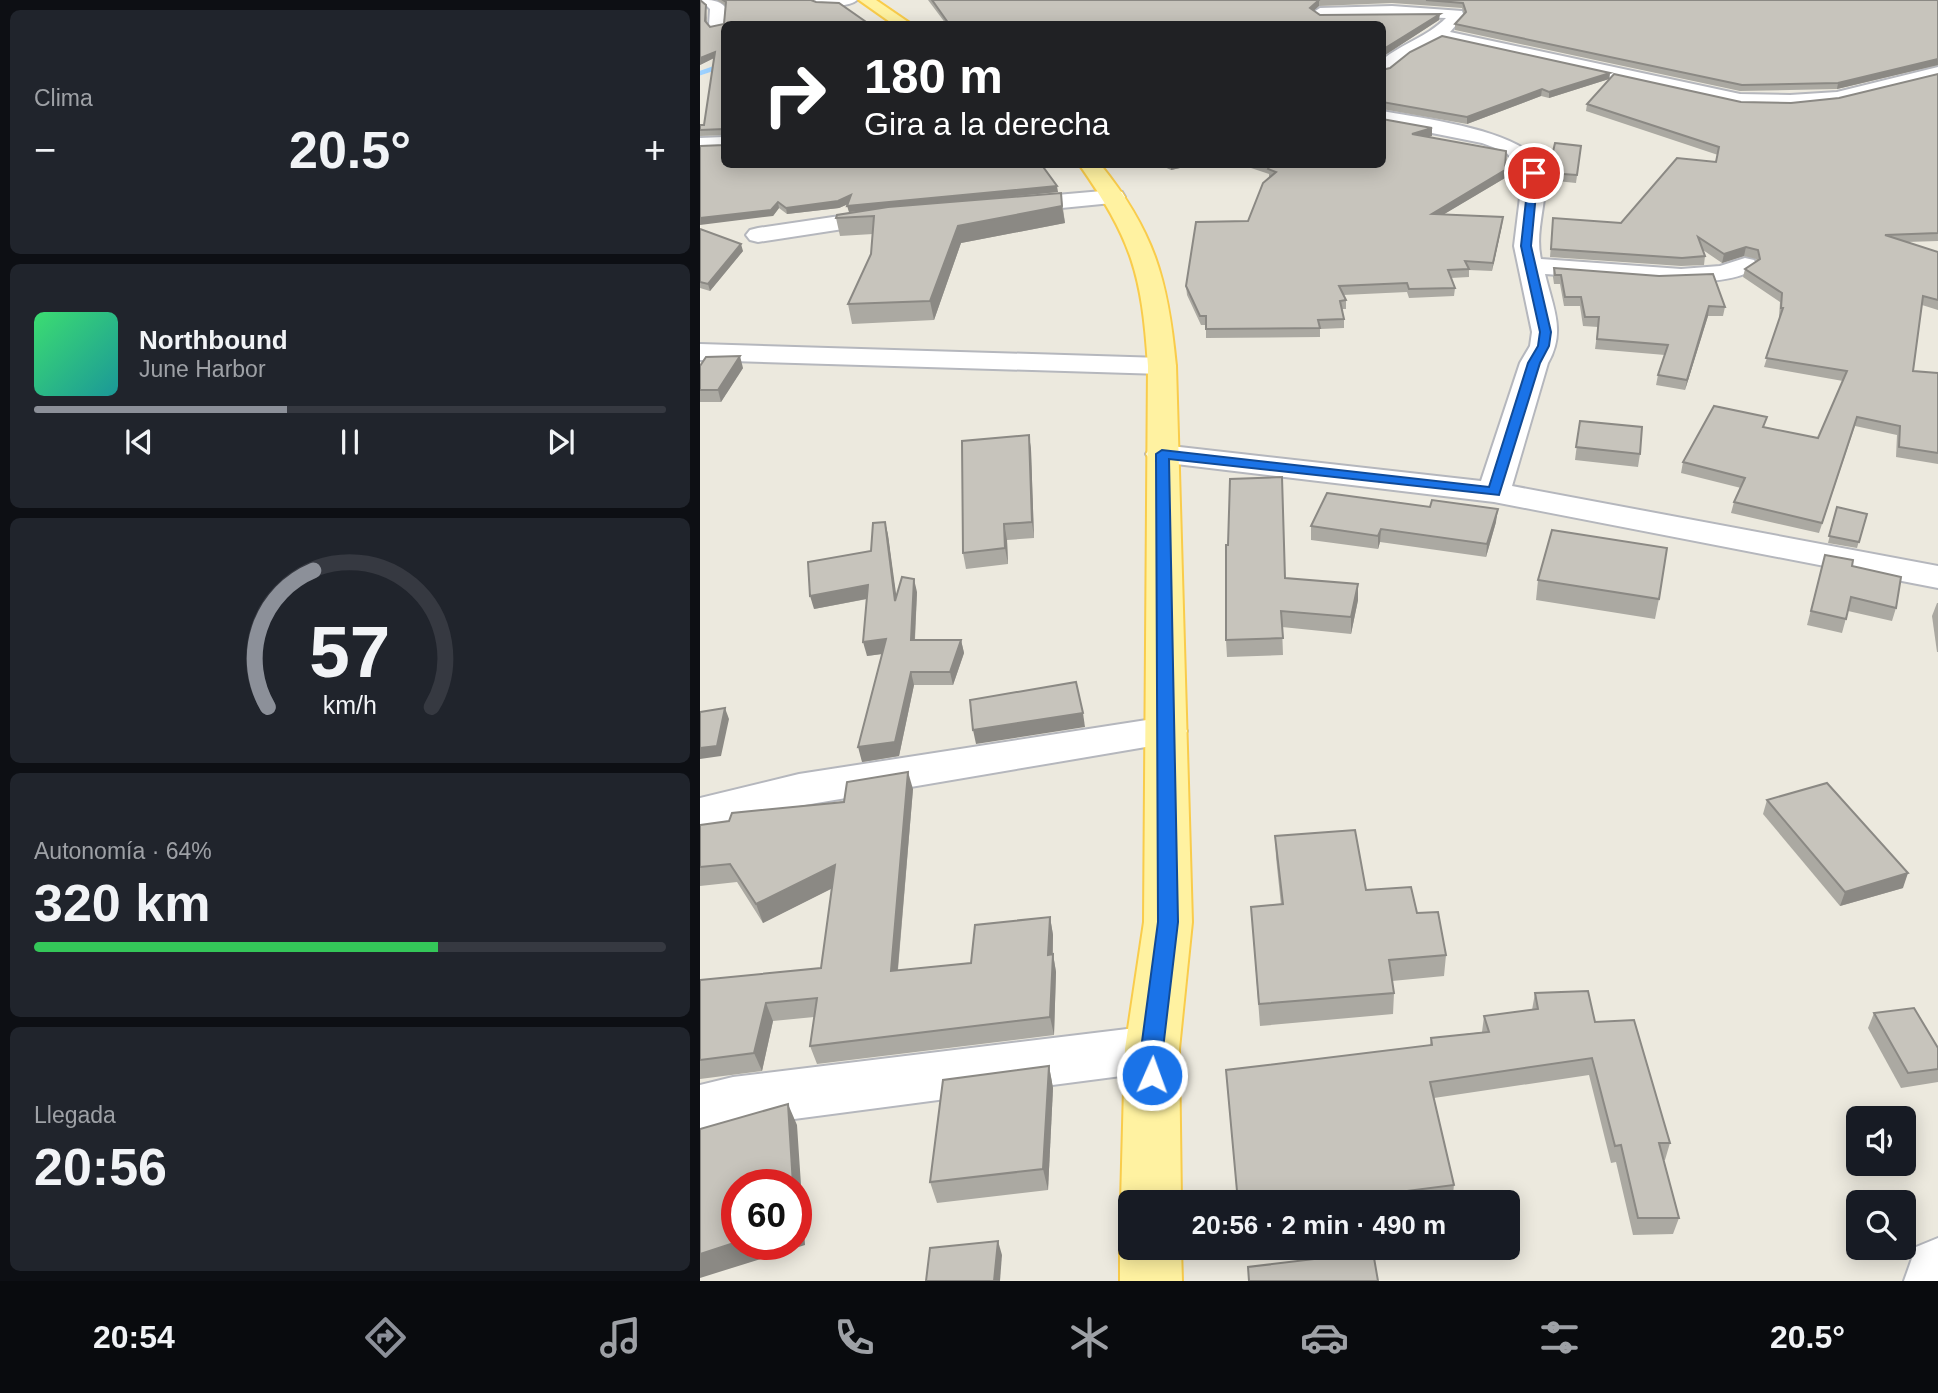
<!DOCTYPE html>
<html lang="es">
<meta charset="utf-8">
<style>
:root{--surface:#171b24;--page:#20242c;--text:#f1f3f6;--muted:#9ea1a6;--line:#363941;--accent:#8c9099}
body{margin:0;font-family:Arial,sans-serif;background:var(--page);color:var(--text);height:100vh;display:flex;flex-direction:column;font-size:26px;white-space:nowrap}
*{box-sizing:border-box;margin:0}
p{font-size:23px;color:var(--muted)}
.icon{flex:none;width:38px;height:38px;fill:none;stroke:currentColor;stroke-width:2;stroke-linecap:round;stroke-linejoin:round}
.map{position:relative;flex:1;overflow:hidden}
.drawer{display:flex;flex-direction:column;gap:10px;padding:10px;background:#0d0f14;width:700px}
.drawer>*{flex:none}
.hud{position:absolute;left:21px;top:21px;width:665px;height:147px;border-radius:10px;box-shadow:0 4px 18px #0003;background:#202124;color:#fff;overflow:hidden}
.controls{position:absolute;left:1146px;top:1106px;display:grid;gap:14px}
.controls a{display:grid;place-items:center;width:70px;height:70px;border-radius:10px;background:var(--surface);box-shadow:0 4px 18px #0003;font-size:35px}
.speed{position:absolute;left:21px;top:1169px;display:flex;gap:14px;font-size:35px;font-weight:700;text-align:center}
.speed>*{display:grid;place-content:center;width:91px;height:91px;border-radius:50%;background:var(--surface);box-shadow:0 4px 18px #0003;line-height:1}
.speed .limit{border:10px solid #d22;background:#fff;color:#111}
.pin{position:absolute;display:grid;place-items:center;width:60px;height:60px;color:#fff;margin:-30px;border:4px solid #fff;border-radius:50%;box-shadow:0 2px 7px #0007}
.me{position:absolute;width:77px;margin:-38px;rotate:2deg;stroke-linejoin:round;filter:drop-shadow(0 0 5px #0008)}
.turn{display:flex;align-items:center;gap:24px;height:147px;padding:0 28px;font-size:32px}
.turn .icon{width:91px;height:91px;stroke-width:2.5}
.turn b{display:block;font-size:49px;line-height:60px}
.big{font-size:52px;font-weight:700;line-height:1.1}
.drawer .tile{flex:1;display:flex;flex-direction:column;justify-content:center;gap:10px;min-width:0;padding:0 24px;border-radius:10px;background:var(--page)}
.drawer .dial{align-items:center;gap:0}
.dial svg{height:182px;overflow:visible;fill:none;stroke:var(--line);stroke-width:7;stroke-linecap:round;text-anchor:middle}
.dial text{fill:var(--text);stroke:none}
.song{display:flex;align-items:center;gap:21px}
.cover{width:84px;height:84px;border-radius:10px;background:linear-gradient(135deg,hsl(140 70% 55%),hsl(180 70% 35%))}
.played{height:7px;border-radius:4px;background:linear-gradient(90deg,var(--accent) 40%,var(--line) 40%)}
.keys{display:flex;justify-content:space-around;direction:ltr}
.heat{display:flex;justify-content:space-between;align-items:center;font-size:38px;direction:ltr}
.charge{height:10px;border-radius:5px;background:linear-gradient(90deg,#34c759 64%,var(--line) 0)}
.trip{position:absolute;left:418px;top:1190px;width:402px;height:70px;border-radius:10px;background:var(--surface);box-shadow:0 4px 18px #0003;font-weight:700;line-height:70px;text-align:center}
.menu{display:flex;height:112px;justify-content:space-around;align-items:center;background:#090b0e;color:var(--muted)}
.menu .icon{width:49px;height:49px}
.menu .on{color:var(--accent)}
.menu b{font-size:32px;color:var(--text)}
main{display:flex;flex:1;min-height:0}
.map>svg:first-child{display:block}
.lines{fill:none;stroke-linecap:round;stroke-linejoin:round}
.stream{stroke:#9cd1ff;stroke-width:4.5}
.minor-casing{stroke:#b5b7bd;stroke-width:4}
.major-casing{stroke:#f9cc4b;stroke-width:4}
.minor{fill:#fff;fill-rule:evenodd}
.major{fill:#fff2a1;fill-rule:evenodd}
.wall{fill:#aba9a2}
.shaded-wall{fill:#8b8984}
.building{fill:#c7c4bc;stroke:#8b8984;stroke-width:2}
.route{fill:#1a73e8;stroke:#114b97;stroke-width:2}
</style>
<main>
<section class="drawer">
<div class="tile"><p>Clima</p>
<div class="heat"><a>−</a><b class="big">20.5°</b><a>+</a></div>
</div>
<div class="tile">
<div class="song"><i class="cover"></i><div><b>Northbound</b><p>June Harbor</p></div></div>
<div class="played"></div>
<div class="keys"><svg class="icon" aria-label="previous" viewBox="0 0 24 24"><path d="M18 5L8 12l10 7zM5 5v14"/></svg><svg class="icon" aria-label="pause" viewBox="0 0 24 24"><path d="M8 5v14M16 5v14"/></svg><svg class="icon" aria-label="next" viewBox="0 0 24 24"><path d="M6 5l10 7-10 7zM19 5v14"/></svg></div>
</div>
<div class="tile dial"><svg viewBox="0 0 100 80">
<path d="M14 69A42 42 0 1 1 86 69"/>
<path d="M14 69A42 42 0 0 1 34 9" stroke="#8c9099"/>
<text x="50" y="56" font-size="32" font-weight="700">57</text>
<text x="50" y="72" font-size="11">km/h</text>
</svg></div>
<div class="tile"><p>Autonomía · 64%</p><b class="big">320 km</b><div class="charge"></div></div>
<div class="tile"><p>Llegada</p><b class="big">20:56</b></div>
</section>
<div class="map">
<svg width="1238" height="1281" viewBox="0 0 1238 1281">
<rect width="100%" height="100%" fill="#ece9de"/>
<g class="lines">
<path class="stream" d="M0 73 24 65"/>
<defs>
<g id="minor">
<path d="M1 0C11 0 19 0 25 7L23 29H11L9 26 10 9Z"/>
<path d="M107 0H157C148 8 116 8 107 0Z"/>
<path d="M692 6 762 11 764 16 750 32 1040 94 1090 95 1137 92 1238 67V77L1137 102 1090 107 1040 106 741 39 708 56 688 73 682 74V60C703 43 727 37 746 18L692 16 620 18 612 13 620 8Z"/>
<path d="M682 111C718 118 837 131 844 173 849 198 834 230 841 259L981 269 1020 266 1045 258 1054 260 1057 265C1036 296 883 277 845 274 853 308 866 331 848 363L812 486 1238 566V588L794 502 451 461 446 454 451 447 462 445 781 481 820 363 830 346 832 332 814 246 823 173 806 152 782 143 682 123Z"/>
<path d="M24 137V149L0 150V138Z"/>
<path d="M414 190 422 192 425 197 422 202 310 213 302 211 299 206 302 201 310 199Z"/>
<path d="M187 209 195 211 198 216 195 221 58 242 50 240 46 235 50 230 58 228Z"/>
<path d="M0 344 462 358 472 360 476 366 472 372 462 374 0 360Z"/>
<path d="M466 717 481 721 487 731 481 741 99 806 0 830V798L99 774Z"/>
<path d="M452 1026 471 1033 479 1049 471 1065 452 1072 33 1127 0 1135V1085L33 1077Z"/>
<path d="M1238 1238V1281H1204L1216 1247Z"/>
</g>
<g id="major">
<path d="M159 0H176L211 24H193Z"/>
<path d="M379 164H400C455 232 468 281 476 366L492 922 479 1049 481 1202H430V1222L421 1202 425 1049 444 922 448 366C442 274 432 240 379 164Z"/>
<path d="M430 1226V1248H481L482 1281H420V1248Z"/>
</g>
</defs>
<use href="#minor" class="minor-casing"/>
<use href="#major" class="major-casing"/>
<use href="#minor" class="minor"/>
<use href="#major" class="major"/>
</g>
<g class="wall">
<path d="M17 0H111L358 192 282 200 361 193 365 223 261 243 234 320 152 324 148 304 171 254 173 234 140 236 136 218 164 211 149 212 148 204 139 208 87 214 79 208 73 216 24 145V135L0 136V125H4L14 58 0 65 7 10V23L10 27 24 24 26 6Z"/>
<path d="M228 0H1238V65L1137 89 1040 91 755 30V24L764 14 762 8 692 3 619 6 613 10 620 15 739 20 682 57V24H246Z"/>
<path d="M682 70 910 73 909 79 849 98 841 96 767 124 682 109Z"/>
<path d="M1238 74V241L1207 242 1238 252V310L1222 305 1213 371 1238 373V464L1196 457 1197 435 1155 426 1119 533 1031 513 1034 502 1041 488 981 473 983 462 1065 427 1118 438 1143 381 1064 367 1080 317H1079L1080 302 1043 277 1045 269 1057 261 1056 259 1044 256 1022 263 1003 250 1005 256 1004 265 981 266 850 257 853 218 921 223 1016 162 1018 155 886 111 887 104 1041 102 1091 103 1139 98Z"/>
<path d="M682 119 732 136 727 137 805 170V178L744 214 802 225 792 271 769 270V277L751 278 755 288 754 296 709 298 707 292 643 295 646 300V309H642L644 319V328L620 329V337L506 338V325H501L487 295 486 286 548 221 570 177H569V174L539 164H682Z"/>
<path d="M881 146 876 183 847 180 848 173Z"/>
<path d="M458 164H498L471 170Z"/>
<path d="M0 229 43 251 10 291 0 288Z"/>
<path d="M854 268 1025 307 1023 316H1008L985 390 956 385 958 375 965 355 895 349 898 327 883 326 880 306H864L860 284H854L853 277Z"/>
<path d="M0 366 43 368 21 402H0Z"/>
<path d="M880 421 940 454 938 467 875 460Z"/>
<path d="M329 435 331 450 334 538 307 540 308 564 266 569 263 553Z"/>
<path d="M1137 507 1167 514 1157 548 1128 543Z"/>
<path d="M185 522 188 535 196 598 217 592 215 640H261L264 653 253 685H214L199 756 162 762 182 654 167 656V599L114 609 171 551Z"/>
<path d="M796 522 786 557 680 542 678 549 611 540V526Z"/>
<path d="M1125 555 1152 566 1196 608 1192 621 1148 611 1142 633 1107 625Z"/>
<path d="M585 578 658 584V600L651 634 582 627 583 655 527 657 526 640Z"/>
<path d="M838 580 959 599 955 619 836 600Z"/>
<path d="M1237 603H1238V652H1237L1232 616Z"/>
<path d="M213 789 198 970 271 963 350 917 353 935V954L356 972 354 1035 117 1064 110 1046 114 1017 73 1021 62 1071 0 1079V980L121 968 132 888 63 923 37 882 0 886V825L29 821Z"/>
<path d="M1067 800 1203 888 1140 906 1063 814Z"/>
<path d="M575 836 666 890 717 913 746 955 744 976 692 981 694 993 693 1014 560 1026 551 907 581 905 576 857Z"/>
<path d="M835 993 895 1022 970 1143 965 1160H964L979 1218 973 1234 933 1235 916 1162 911 1163 889 1075 734 1098 754 1185 752 1202H537L730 1045 731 1038 782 1032 784 1016 832 1010Z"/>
<path d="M1174 1013 1238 1048V1082L1201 1088 1168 1028Z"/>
<path d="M349 1066 353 1088 348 1190 237 1203 230 1182Z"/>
</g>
<g class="shaded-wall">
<path d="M619 0V6L610 14V8Z"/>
<path d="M740 14 739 20 682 57V50Z"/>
<path d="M15 52 16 57 0 65V58Z"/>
<path d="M1238 59V65L1137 89 1138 83Z"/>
<path d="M910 73 909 79 849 98V92Z"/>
<path d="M842 89 841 96 767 124V117Z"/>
<path d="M732 128V136L712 142V134Z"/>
<path d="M471 164H498L471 170Z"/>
<path d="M805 170V178L731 222 732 214Z"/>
<path d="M357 186 358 192 149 212 147 206Z"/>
<path d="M151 195 153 202 139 208 87 214 86 208Z"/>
<path d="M78 202 79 208 73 216 0 225V218Z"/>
<path d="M362 206 365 223 261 243 234 320 230 301 258 226Z"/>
<path d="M803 217 802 225 792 271 793 263Z"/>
<path d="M41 244 43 251 10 291 8 284Z"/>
<path d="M1046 247 1044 256 1022 263 1024 254Z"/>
<path d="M1009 306 1008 316 985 390 987 380Z"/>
<path d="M40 356 43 368 21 402 18 390Z"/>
<path d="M329 435 331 450 334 538 332 522Z"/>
<path d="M798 509 796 522 786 557 787 544Z"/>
<path d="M185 522 188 535 199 615 195 601Z"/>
<path d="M304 524 307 540 308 564 305 548Z"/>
<path d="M681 529 680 542 678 549V536Z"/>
<path d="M214 579 217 592 214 653 211 640Z"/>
<path d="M658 584V600L651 634V617Z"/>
<path d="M168 585 171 598 114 609 110 596Z"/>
<path d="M186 639 189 653 167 656 163 642Z"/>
<path d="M261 640 264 653 253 685 250 672Z"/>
<path d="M211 672 214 685 199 756 162 762 158 747Z"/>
<path d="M25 708 29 719 21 756 0 759V748Z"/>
<path d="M383 713 385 727 276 744 273 730Z"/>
<path d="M208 772 213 789 196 989 191 971Z"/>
<path d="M135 865 141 884 63 923 56 904Z"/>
<path d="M1208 873 1203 888 1140 906 1145 892Z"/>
<path d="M350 917 353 935 352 972 353 954 356 972 354 1035 350 1017 348 955Z"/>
<path d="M66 1003 73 1021 62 1071 54 1053Z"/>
<path d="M349 1066 353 1088 348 1190 343 1169Z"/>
<path d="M88 1104 97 1125 105 1245 0 1278V1254L37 1242V1244H96V1185H93Z"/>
<path d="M298 1241 302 1255 300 1281H294Z"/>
</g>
<g class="building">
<path d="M0 0 6 5 5 21 10 27 24 24 26 2 23 0H111L116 2 139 3 169 24H24V164H341L357 186 147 206 151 195 138 201 86 208 78 202 71 210 0 218V146L24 145V129L0 130V125H4L15 52 0 58Z"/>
<path d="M232 0H619L610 8 620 15 740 14 682 50V24H249Z"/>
<path d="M726 0H1238V59L1138 83 1042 85 755 24 766 12 763 3Z"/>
<path d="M742 36 910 73 849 92 842 89 767 117 682 102V70L690 68 710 52Z"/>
<path d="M914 74 1041 102 1091 103 1139 98 1238 74V233L1185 235 1238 252V300L1223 296 1213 371 1238 373V453L1199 447 1200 426 1157 417 1122 523 1034 502 1045 478 983 462 1014 406 1067 417 1063 427 1118 438 1147 371 1066 358 1083 308H1081L1082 293 1045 269 1060 259 1058 250 1046 247 1024 254 998 237 1005 256 982 258 851 249 853 218 921 223 977 158 1016 162 1019 147 887 104Z"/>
<path d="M682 119 732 128 712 134 806 151 805 170 732 214 803 217 793 263 765 261 769 269 748 270 755 288 709 289 707 283 639 286 646 300 640 301 644 319 618 320 620 328 506 329V316H500L486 286 496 222 548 221 563 183 576 172 568 169 569 166 563 164H682Z"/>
<path d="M855 143 881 146 877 175 848 173Z"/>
<path d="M361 193 362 206 258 226 230 301 148 304 171 254 174 216 136 218 137 215 188 207Z"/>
<path d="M0 229 41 244 8 284 0 282Z"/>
<path d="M854 268 959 276 1013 274 1025 307 1009 306 987 380 958 375 968 345 897 339 899 317H885L881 297H865L861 275H855Z"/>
<path d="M40 356 18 390H0V366L6 357Z"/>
<path d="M880 421 942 427 940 454 876 447Z"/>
<path d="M329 435 332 522 304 524 305 548 263 553 262 441Z"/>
<path d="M582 477 585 578 658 584 651 617 581 611 583 638 526 640V545H528L530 479Z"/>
<path d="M627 493 730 507 732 500 798 509 787 544 681 529 678 536 611 526Z"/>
<path d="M1137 507 1167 514 1159 542 1129 536Z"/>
<path d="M185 522 195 601 202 577 214 579 211 640H261L250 672H211L195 742 158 747 186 639 163 642 168 585 110 596 108 562 171 551 173 523Z"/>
<path d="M852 530 967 548 959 599 838 580Z"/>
<path d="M1125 555 1153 560 1152 566 1201 577 1196 608 1151 597 1146 619 1111 611Z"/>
<path d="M376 682 383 713 273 730 270 700Z"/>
<path d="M25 708 17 746 0 748V712Z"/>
<path d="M208 772 191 971 271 963 275 925 350 917 348 955 353 954 350 1017 110 1046 117 998 66 1003 54 1053 0 1060V980L121 968 135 865 56 904 30 864 0 867V825L29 821 32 813 144 802 147 782Z"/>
<path d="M1127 783 1208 873 1145 892 1067 800Z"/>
<path d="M655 830 666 890 711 887 717 913 738 912 746 955 689 960 694 993 559 1004 551 907 583 904 575 836Z"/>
<path d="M888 991 895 1022 934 1020 970 1143H959L979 1218H938L921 1145 915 1146 892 1058 730 1082 754 1185 621 1202H538L526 1070 732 1045 731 1038 789 1032 784 1016 838 1009 835 993Z"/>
<path d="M1214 1008 1238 1048V1069L1208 1073 1174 1013Z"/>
<path d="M349 1066 343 1169 230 1182 243 1080Z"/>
<path d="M88 1104 93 1185H37V1242L0 1254V1129Z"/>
<path d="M298 1241 294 1281H226L230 1248Z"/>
<path d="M673 1252 678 1281H549L548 1267Z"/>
</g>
<path class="route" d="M834 171 838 173 831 246 851 332 849 346 840 363 799 495 469 459 478 922 463 1049V1075L460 1082 452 1085 444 1082 441 1075V1049L458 922 456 454 462 450 789 487 828 363 838 346 840 332 821 246 829 173Z"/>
</svg>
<div class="controls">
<a><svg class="icon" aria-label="sound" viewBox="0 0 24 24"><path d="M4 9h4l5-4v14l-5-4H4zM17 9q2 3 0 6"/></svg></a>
<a><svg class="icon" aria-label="search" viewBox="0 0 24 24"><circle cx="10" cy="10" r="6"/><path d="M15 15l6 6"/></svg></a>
</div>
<div class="speed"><div class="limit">60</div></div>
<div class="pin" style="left:834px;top:173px;background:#d93025"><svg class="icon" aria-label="arrive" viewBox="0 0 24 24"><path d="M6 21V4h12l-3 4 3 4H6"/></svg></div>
<svg class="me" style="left:452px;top:1075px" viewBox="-20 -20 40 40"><circle r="17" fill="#1a73e8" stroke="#fff" stroke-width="3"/><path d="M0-11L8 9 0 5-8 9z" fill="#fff"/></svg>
<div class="trip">20:56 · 2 min · 490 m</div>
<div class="hud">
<div class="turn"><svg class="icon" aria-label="right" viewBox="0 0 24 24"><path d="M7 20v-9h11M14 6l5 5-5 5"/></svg><div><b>180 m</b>Gira a la derecha</div></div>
</div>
</div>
</main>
<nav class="menu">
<b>20:54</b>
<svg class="icon on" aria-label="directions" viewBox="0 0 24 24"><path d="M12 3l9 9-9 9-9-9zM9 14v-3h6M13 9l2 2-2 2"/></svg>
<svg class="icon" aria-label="music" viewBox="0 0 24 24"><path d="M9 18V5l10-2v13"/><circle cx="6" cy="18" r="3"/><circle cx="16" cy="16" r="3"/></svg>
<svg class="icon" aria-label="phone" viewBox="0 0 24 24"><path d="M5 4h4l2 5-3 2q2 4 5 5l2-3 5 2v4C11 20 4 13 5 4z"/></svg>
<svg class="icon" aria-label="climate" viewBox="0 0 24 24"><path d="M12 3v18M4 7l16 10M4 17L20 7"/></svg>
<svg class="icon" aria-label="car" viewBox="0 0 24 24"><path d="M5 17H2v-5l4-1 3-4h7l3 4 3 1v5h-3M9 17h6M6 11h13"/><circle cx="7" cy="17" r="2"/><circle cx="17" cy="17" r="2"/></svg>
<svg class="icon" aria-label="filters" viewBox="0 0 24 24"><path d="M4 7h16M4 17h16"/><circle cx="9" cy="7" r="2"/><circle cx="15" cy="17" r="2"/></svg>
<b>20.5°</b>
</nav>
